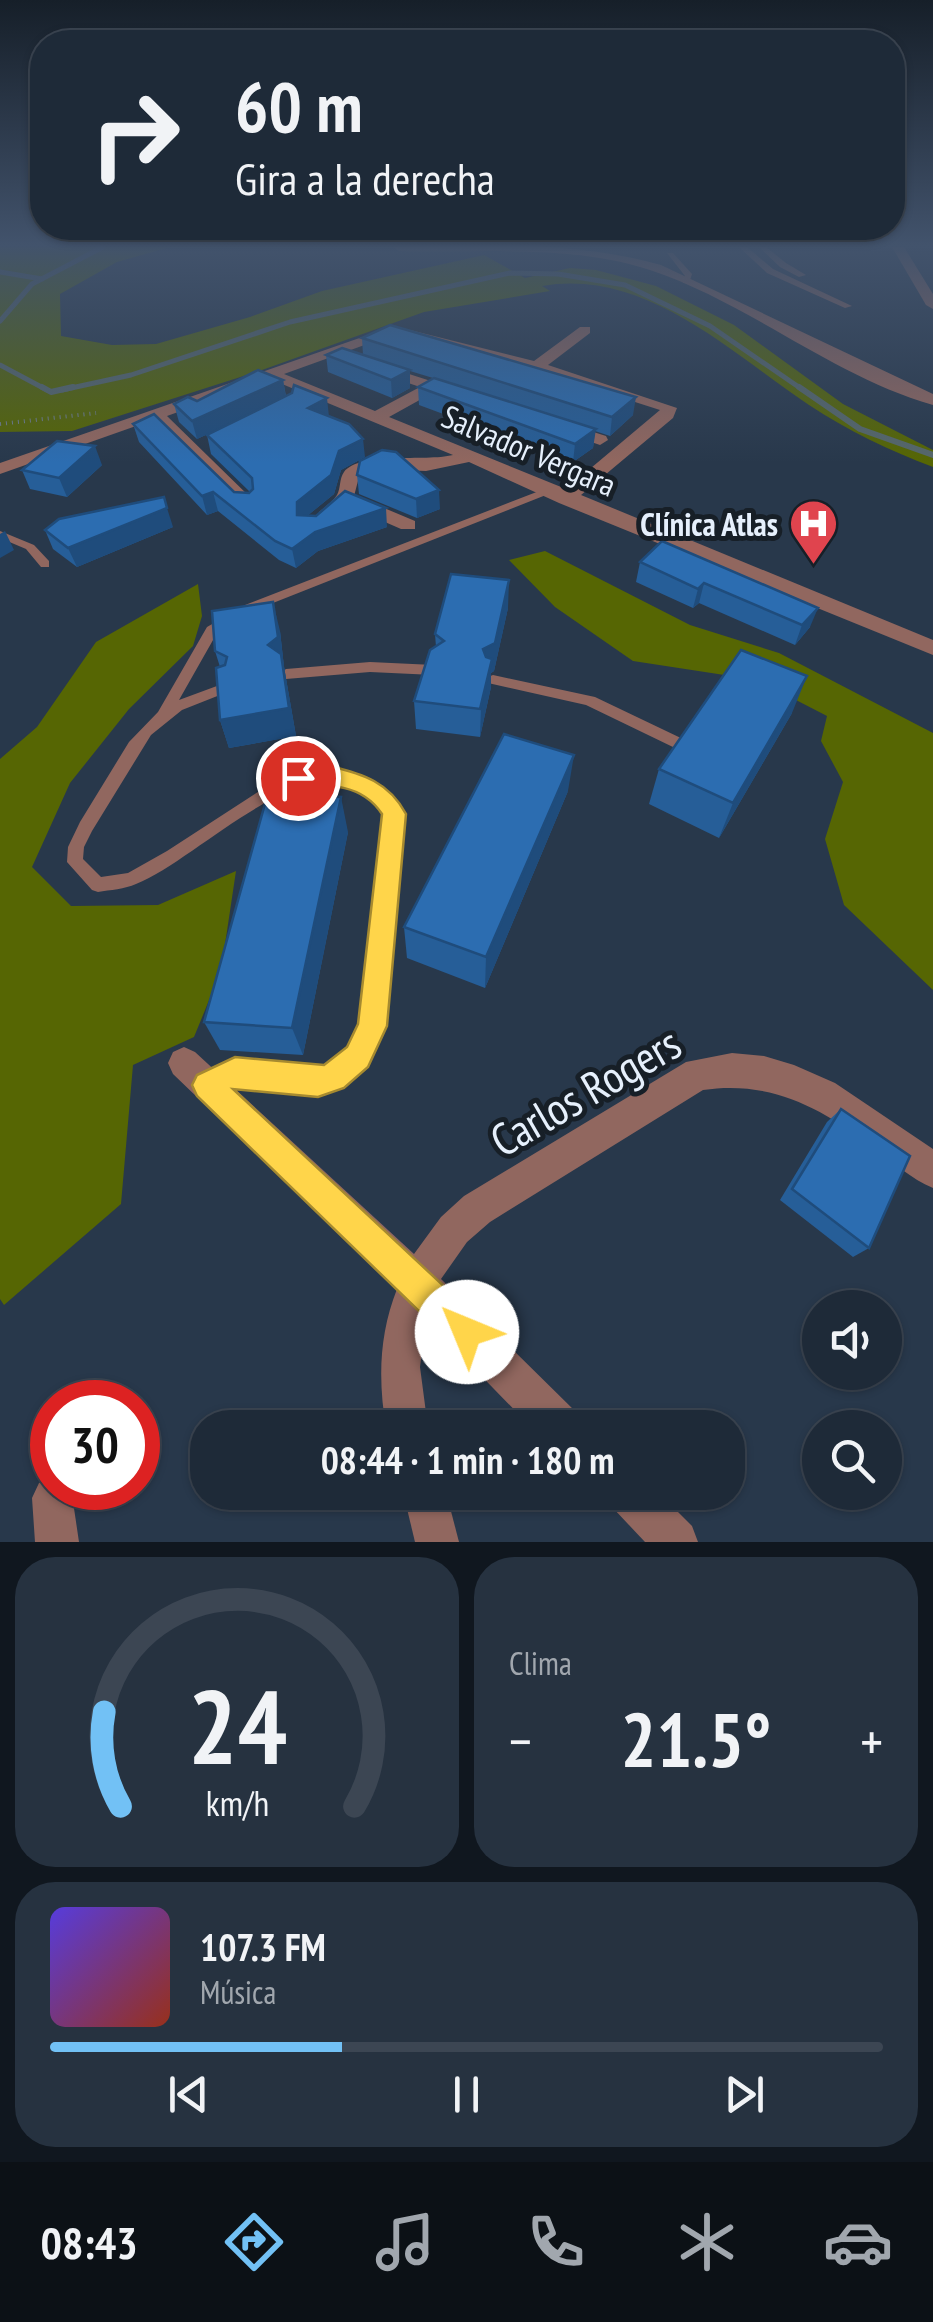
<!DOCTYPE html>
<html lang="es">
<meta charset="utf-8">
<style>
:root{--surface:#1e2a38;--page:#263240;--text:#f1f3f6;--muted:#a1a7ae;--line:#3c4653;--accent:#72c1f5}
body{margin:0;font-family:"PT Sans Narrow",sans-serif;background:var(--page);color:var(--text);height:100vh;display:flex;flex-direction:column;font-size:38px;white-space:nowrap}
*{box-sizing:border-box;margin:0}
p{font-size:32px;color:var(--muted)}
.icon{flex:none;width:55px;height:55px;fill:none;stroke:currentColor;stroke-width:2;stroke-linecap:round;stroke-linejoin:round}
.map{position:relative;height:1542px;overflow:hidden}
.sheet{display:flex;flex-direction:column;gap:15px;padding:15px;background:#10171f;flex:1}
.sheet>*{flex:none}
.hud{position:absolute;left:30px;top:30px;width:875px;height:210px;border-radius:40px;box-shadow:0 2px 8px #0004,0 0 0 2px var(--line);background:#1e2a38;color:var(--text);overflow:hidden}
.controls{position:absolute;left:802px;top:1290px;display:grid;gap:20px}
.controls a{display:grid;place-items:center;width:100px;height:100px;border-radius:50%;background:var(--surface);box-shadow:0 2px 8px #0004,0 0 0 2px var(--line);font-size:50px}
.speed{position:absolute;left:30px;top:1380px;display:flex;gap:20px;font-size:50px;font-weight:700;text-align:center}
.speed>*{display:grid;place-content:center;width:130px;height:130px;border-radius:50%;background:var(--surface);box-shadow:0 2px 8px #0004,0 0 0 2px var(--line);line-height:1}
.speed .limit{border:15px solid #d22;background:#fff;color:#111}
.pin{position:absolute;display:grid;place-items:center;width:85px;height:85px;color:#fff;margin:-42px;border:5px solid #fff;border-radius:50%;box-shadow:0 2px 10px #0007}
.me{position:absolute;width:110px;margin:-55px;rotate:315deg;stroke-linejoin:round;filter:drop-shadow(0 0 8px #0008)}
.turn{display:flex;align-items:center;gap:35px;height:210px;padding:0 40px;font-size:45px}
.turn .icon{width:130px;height:130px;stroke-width:2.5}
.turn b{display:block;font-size:70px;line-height:85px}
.big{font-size:75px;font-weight:600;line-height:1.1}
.sheet .card{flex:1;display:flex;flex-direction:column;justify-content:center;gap:15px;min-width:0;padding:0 35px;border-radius:40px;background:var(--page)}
.sheet .dial{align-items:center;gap:0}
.dial svg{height:260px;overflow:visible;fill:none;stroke:var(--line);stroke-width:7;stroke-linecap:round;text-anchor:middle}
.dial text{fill:var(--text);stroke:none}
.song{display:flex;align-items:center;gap:30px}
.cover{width:120px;height:120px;border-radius:15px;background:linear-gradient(135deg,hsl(250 70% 55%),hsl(10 70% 35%))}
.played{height:10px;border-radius:5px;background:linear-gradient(90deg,var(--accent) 35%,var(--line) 35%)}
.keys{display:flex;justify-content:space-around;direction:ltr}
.heat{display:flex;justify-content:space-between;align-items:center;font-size:55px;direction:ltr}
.sheet .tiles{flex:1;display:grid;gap:15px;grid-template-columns:1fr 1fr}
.card:last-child{grid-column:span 2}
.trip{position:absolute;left:190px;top:1410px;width:555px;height:100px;border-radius:40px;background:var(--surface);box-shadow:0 2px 8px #0004,0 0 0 2px var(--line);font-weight:600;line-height:100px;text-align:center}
.dock{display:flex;height:160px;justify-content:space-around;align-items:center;background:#0c1116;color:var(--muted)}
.dock .icon{width:70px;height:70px}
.dock .current{color:var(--accent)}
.dock b{font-size:45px;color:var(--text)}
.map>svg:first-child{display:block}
.green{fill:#566603}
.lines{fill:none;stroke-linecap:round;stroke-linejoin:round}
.stream-far1{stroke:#56676a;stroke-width:5}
.stream{stroke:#56676a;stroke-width:6}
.path{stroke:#707e8e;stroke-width:4;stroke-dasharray:1 5;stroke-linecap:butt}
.service{fill:#91675f;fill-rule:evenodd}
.minor{fill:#91675f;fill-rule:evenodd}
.wall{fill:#265e98}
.shaded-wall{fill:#1f4c7c}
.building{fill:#2c6db1;stroke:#1f4c7c;stroke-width:2.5}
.route{fill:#ffd54a;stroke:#a68a30;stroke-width:2.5}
.labels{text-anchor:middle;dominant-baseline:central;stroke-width:10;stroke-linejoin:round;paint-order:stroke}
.far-street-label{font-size:32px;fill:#e6f0fc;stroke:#171f27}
.far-poi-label{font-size:32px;font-weight:bold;fill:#e6f0fc;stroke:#171f27;text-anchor:end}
.near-street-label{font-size:45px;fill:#e6f0fc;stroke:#171f27}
</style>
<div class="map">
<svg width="933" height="1542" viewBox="0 0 933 1542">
<rect width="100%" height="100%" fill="#28384b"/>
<g class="green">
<path d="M0 247H170L117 262 60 294 61 336 112 345 156 344 250 317 322 291 484 255 525 278 570 268 596 270 656 286 734 325 843 404 933 450V467C890 451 847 430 809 405 730 352 645 268 542 286L550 291 424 312 262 370 72 431 0 432Z"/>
<path d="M545 551 690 625 779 653 933 733V990L844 905 825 839 843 782 821 741 827 716 757 680 633 661 555 607 509 560Z"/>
<path d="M198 584 202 616 193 646 129 709 70 783 32 867 71 906 158 905 236 871 221 971 194 1037 133 1065 121 1204 4 1305 0 1299V759L37 727 96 642Z"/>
</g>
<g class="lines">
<g class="stream-far1">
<path d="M0 272 42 279"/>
<path d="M0 321 32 284 103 247"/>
<path d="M0 365 47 390"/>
<path d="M62 390 131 375 290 322 510 273 558 274 625 285 710 326 803 390"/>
</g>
<g class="stream">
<path d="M42 387 51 392 73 387"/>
<path d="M799 387 860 429 933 455"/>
</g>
<path class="path" d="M0 424 96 413"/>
<g class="service">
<path d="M739 247H747L773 269 852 306 845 308 767 273Z"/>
<path d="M759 247H766L786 263 806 275 799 277 780 267Z"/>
<path d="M667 253H673L692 274 689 283H683L685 276Z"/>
<path d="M547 488 552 491 551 493 253 611 217 633 179 700 225 683 230 685 232 688 230 691 182 710 151 735 92 831 84 847 83 859 101 877 128 873 167 851 261 790 314 770 363 775 402 814 381 1026 365 1064 340 1084 318 1092 236 1082 207 1095 200 1092 197 1085 200 1078 235 1062 318 1072C342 1064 353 1047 363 1025L386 816C377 807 363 789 351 785 286 763 195 860 136 884 125 889 110 890 98 892L92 890 67 862 68 847 80 822 129 742 158 712 207 627 245 605Z"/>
<path d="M0 531 34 545 49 561V567H41L26 549 0 538Z"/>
<path d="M370 662 434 665 441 670 434 675 370 672 286 679 279 674 286 669Z"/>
<path d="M493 675 595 697 685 740 687 744 680 749 675 748 586 705 488 683 486 680 488 677Z"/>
</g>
<g class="minor">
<path d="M393 247C482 244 575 241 661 265L933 394V405C832 376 749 303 650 270 571 244 481 253 399 251Z"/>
<path d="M892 247H904L933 294V309L926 305Z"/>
<path d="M394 326 534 361 580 327H590V333L548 365 677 408 673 418 581 495 933 640V655L559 503 469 462 426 471 376 469 359 477 353 500H365L415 521V529H401L353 508 351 502 333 520H319V512C325 507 333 501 337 495 341 488 339 479 344 472 360 451 425 462 453 455L270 379 167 416 253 500V508H241L153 420 0 474V463ZM395 334 532 369 660 410 566 489 389 417 434 392 457 399 465 394 462 391 381 365 376 366V372L420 387 375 411 284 374Z"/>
<path d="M562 422 606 436 608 440 600 445 556 430 554 427Z"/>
<path d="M184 1047 195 1052 414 1254 441 1217 464 1196 686 1062 732 1053 764 1056 794 1065 835 1083 933 1149V1188C911 1179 893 1162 875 1148 821 1108 771 1080 703 1090L490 1222 467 1242 441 1279 577 1413 583 1428H532L426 1319 420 1367 428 1428H386C378 1379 379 1335 397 1289L173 1074 168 1063 173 1052Z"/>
<path d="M52 1477V1488H71L79 1542H35L32 1498 39 1483Z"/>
<path d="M403 1492H446L459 1542H415Z"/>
<path d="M606 1492H658L692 1526 698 1542H645L612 1507Z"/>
</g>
</g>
<g class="wall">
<path d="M362 338 633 415 610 436 595 431 593 448 573 462 419 405 418 387 433 378 410 371V388L392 398 328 372 326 355H363Z"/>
<path d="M283 380 286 396 329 417 365 457 341 470 334 494 307 516 387 527 318 551 296 568 279 560 218 511 207 515 139 442 133 424 234 492 249 493 250 492 211 454 207 435 223 427 197 439 179 422 174 404 197 401Z"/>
<path d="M102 465 67 497 30 489 22 470Z"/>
<path d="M357 475 440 509 417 518 359 494Z"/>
<path d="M173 527 77 567 53 549 45 530Z"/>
<path d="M662 541 810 627 795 645 699 603 693 608 636 582 640 562Z"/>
<path d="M508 608 494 671 491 673V687L480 737 416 729 414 701 436 647 435 634Z"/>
<path d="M280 631 284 667 296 736 229 748 220 720V667L215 651Z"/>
<path d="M792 713 719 838 649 804 659 769Z"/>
<path d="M568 791 485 988 407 958 404 927Z"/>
<path d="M348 832 303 1055 220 1050 204 1022Z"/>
<path d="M841 1109 869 1248 853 1257 780 1200 827 1122Z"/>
</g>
<g class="shaded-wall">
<path d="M410 370V388L392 398 391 380Z"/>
<path d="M283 380 286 398 197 439 192 421Z"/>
<path d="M636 397 633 415 610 436 612 417Z"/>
<path d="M327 398 329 417 308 408Z"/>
<path d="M596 429 593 448 573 462 575 444Z"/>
<path d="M363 439 365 457 341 470 334 494 301 521 297 515V502L339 451Z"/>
<path d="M95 446 102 465 67 497 59 478Z"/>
<path d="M439 490 440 509 417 518 416 499Z"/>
<path d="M213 492 218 511 207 515 202 496Z"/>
<path d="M167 508 173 527 77 567 68 548Z"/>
<path d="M386 508 387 527 318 551 296 568 292 549 315 532Z"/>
<path d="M5 531 14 550 0 558V534Z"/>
<path d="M509 580 508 608 494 671 491 673V687L480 737 483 649Z"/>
<path d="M704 583 699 603 693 608 698 589Z"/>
<path d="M273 602 280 631 284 667 296 736 229 748 220 720Z"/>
<path d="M818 608 810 627 795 645 802 625Z"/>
<path d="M807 676 792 713 719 838 733 803Z"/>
<path d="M574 755 568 791 485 988 486 957Z"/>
<path d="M341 797 348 832 303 1055 292 1028Z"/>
</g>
<g class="building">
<path d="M390 325 636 397 612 417 362 338Z"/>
<path d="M342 348 410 370 391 380 326 355Z"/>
<path d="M258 370 283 380 192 421 174 404 188 397 197 401Z"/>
<path d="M434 378 596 429 575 444 418 387Z"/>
<path d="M294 385 327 398 308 408 349 424 363 439 339 451 331 475 297 502V515L316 516 345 491 386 508 315 532 292 549 275 541 213 492 202 496 133 424 154 414 234 492 249 493 253 489 252 478 207 435 292 393Z"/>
<path d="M57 441 95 446 59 478 22 470Z"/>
<path d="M382 450 396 452 439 490 416 499 357 475 360 461Z"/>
<path d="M164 497 167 508 68 548 45 530 59 519Z"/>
<path d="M662 541 818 608 802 625 704 583 698 589 640 562Z"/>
<path d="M451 574 509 580 495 643 483 649 486 657 492 659 480 709 414 701 430 650 444 641 435 634Z"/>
<path d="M273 602 278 637 268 645 281 654 289 708 220 720 216 668 225 665 227 657 215 651 212 611Z"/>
<path d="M741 650 807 676 733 803 659 769Z"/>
<path d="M504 734 574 755 486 957 404 927Z"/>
<path d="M268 793 341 797 292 1028 204 1022Z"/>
<path d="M841 1109 910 1156 869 1248 792 1189Z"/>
</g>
<linearGradient id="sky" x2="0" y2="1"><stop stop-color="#161f29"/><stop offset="0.53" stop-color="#42536c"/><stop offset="1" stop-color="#42536c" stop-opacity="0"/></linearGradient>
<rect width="933" height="463" fill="url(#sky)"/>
<path class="route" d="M330 766C363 774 389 782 406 814L387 1026 368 1067 344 1088 318 1097 233 1089 479 1319 485 1332 479 1345 467 1350 454 1345 197 1096 192 1085 197 1075 235 1057 324 1065 347 1047 358 1024 382 814C362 784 330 784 298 787L286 778 298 770Z"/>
<defs>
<symbol id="hospital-pin" viewBox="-11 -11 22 30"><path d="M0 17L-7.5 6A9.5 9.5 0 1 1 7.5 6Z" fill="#e0444e" stroke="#171f27"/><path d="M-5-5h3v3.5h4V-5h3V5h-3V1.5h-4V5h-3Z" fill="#fff"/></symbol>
</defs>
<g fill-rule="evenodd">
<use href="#hospital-pin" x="786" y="496" width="55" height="75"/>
</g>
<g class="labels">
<g class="far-street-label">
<text transform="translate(529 450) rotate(23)">Salvador Vergara</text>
</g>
<g class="far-poi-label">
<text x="778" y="524">Clínica Atlas</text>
</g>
<g class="near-street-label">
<text transform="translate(585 1091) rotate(-30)">Carlos Rogers</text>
</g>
</g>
</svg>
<div class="controls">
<a><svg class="icon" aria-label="sound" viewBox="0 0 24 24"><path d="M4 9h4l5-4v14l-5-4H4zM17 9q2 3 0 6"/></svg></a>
<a><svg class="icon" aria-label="search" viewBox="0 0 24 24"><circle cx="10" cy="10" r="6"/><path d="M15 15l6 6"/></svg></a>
</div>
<div class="speed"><div class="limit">30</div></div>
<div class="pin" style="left:298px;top:778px;background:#d93025"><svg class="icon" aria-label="arrive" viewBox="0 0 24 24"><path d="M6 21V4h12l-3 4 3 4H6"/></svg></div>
<svg class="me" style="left:467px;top:1332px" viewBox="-20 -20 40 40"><circle r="19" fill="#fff"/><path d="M0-13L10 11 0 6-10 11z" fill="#ffd54a"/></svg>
<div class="trip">08:44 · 1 min · 180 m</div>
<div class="hud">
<div class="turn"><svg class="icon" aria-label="right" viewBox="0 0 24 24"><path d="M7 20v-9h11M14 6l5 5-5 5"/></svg><div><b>60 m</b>Gira a la derecha</div></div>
</div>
</div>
<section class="sheet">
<div class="tiles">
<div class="card dial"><svg viewBox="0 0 100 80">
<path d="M14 69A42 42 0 1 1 86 69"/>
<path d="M14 69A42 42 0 0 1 9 40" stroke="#72c1f5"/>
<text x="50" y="56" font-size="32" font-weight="700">24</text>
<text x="50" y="72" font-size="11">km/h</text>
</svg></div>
<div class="card"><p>Clima</p>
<div class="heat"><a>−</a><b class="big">21.5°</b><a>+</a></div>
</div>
<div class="card">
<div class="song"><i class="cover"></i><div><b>107.3 FM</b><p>Música</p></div></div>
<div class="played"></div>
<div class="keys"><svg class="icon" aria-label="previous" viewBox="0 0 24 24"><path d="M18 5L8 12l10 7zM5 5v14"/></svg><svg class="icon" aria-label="pause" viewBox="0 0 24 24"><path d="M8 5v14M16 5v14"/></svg><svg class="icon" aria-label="next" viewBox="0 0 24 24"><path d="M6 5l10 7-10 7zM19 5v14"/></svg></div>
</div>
</div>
</section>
<nav class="dock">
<b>08:43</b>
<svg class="icon current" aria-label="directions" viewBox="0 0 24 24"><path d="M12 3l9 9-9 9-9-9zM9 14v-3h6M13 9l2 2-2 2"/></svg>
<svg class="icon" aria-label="music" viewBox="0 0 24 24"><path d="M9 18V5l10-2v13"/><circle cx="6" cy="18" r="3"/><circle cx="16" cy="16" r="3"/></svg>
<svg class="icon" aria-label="phone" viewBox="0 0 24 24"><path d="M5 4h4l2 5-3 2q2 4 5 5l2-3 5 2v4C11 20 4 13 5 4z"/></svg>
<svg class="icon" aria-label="climate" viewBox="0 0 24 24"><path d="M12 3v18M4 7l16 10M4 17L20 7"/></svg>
<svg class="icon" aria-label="car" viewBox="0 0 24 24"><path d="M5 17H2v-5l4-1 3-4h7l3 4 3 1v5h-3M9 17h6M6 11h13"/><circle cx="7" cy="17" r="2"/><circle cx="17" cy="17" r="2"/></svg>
</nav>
